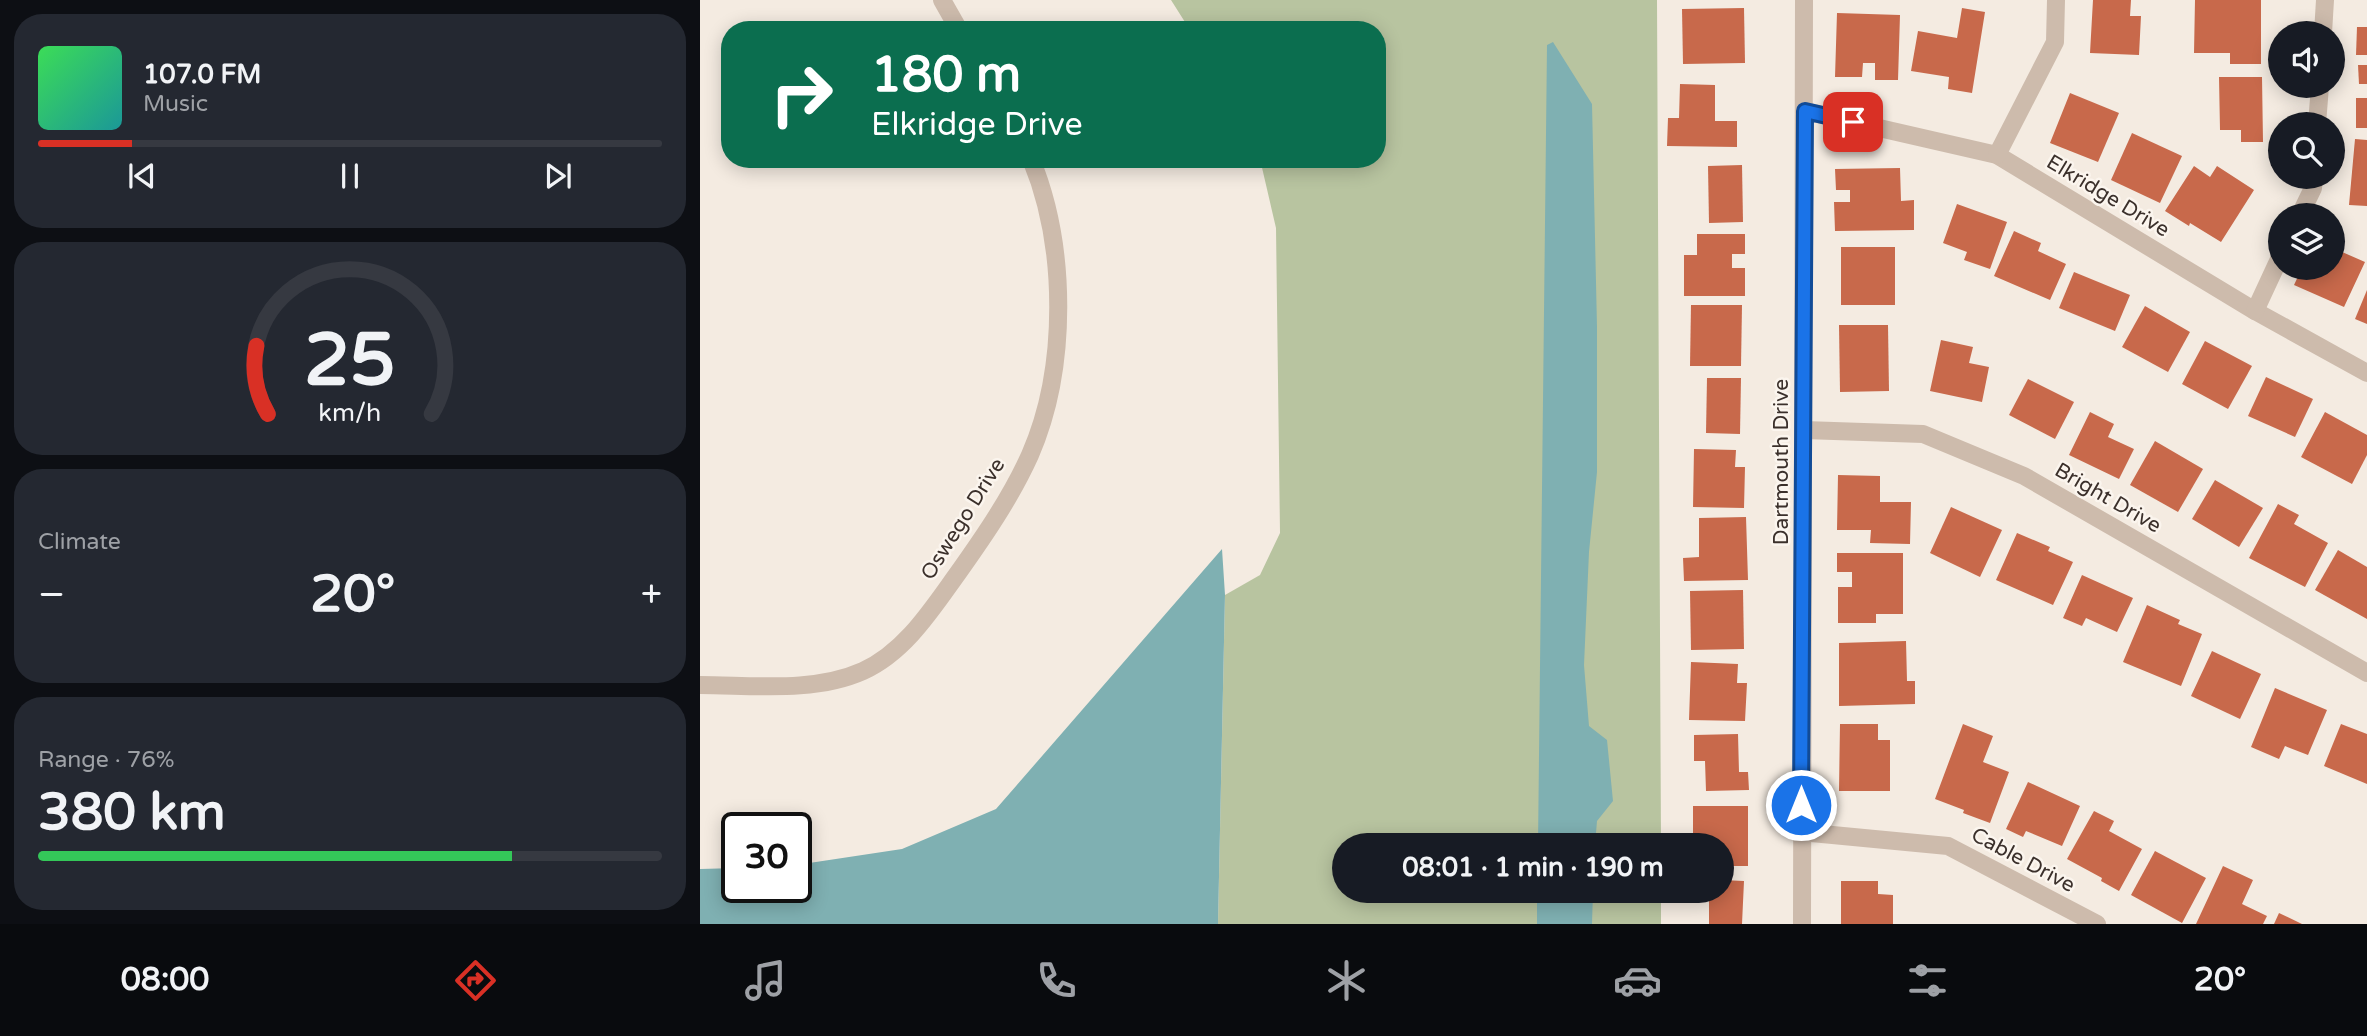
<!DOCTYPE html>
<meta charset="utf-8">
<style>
:root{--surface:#171b24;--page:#242831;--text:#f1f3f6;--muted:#9ea1a6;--line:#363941;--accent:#d93025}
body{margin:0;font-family:"Varela Round",sans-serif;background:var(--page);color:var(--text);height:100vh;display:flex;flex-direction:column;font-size:26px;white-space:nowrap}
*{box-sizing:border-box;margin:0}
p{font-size:23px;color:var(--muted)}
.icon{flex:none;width:38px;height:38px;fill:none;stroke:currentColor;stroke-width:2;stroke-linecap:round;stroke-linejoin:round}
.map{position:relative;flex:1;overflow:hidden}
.details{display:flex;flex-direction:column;gap:14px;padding:14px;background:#0d0f14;width:700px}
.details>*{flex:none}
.guide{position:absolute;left:21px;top:21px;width:665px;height:147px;border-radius:28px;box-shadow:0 4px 18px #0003;background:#0b6e4f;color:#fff;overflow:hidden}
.tools{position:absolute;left:1568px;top:21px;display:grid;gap:14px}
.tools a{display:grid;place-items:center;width:77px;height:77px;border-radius:50%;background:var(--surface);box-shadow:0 4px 18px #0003;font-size:35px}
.speed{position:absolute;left:21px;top:812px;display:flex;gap:14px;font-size:35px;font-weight:700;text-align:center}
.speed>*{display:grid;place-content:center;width:91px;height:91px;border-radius:50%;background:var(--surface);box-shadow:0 4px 18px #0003;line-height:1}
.speed .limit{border:4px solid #111;border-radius:10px;background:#fff;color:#111}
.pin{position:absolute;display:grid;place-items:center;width:60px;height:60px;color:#fff;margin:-30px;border-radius:14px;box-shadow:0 4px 10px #0006}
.me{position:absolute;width:77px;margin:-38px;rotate:0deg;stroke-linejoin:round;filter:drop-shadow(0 0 5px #0008)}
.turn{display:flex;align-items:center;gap:24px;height:147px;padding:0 35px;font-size:32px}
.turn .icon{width:91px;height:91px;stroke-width:2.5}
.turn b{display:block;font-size:49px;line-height:60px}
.big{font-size:52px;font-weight:800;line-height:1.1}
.details .card{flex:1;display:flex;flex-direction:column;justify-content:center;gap:10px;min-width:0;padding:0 24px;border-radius:28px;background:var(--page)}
.details .dial{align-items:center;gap:0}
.dial svg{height:182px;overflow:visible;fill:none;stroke:var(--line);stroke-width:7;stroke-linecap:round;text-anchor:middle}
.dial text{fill:var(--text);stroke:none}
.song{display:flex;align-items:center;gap:21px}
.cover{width:84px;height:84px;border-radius:10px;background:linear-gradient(135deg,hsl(130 70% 55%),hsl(180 70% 35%))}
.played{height:7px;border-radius:4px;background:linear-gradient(90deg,var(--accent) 15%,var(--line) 15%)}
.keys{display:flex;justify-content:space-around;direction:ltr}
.heat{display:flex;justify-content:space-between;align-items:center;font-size:38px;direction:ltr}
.charge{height:10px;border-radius:5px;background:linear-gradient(90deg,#34c759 76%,var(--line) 0)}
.trip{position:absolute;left:632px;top:833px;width:402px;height:70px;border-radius:35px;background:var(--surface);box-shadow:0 4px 18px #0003;font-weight:800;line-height:70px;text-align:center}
.menu{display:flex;height:112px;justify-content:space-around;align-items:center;background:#090b0e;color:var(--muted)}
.menu .icon{width:49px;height:49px}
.menu .on{color:var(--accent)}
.menu b{font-size:32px;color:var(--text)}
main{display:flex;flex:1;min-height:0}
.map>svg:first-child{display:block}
.green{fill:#b8c4a0}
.water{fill:#7fb0b2}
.building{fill:#c8694b}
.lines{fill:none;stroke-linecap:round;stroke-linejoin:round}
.minor{stroke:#cdbbac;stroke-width:18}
.route-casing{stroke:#114b97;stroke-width:18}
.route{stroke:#1a73e8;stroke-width:12}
.labels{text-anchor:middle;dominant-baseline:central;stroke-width:5;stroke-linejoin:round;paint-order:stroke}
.street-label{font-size:21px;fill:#3b302b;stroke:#fbf5ee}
</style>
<main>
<section class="details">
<div class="card">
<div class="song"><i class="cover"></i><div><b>107.0 FM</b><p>Music</p></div></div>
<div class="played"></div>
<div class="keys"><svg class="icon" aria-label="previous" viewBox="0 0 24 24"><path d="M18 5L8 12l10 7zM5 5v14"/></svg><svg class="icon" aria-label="pause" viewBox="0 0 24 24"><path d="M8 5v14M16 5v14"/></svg><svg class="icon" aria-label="next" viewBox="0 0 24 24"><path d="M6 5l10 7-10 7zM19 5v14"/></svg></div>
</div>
<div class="card dial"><svg viewBox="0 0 100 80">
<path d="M14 69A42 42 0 1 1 86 69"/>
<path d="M14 69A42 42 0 0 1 9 39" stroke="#d93025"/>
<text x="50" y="56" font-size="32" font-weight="700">25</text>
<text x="50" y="72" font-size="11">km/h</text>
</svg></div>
<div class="card"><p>Climate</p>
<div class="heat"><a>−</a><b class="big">20°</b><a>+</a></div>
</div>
<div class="card"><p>Range · 76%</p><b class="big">380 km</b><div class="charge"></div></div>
</section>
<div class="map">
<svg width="1667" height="924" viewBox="0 0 1667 924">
<rect width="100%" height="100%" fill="#f4ebe1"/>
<path class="green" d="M471 0H957L961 845H644V891H961V924H518L525 595 560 575 580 533 576 228 560 159H677V30H490Z"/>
<g class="water">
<path d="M853 42 892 104 897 327V472L889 552 884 665 889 726 907 740 913 801 897 821 895 845H838L847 45Z"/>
<path d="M522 549 525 595 518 924H0V869L37 868V887H96V865L202 849 296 809Z"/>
<path d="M837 891H893L892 924H837Z"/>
</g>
<g class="building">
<path d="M1393 0H1431L1430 16H1441L1439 55 1390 53Z"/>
<path d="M1495 0H1561V64H1530V53H1494Z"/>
<path d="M1044 8 1045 63 983 64 982 9Z"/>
<path d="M1262 8 1285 12 1272 93 1248 89 1249 77 1211 71 1218 31 1257 38Z"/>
<path d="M1137 13 1200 15 1198 80H1175V63H1163L1162 77H1135Z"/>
<path d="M1657 27H1667V55H1656Z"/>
<path d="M1658 65H1667V84H1659Z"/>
<path d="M1519 77H1562L1563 142H1541V130H1520Z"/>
<path d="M980 84 1015 85V121H1037V147L967 146 968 118H979Z"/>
<path d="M1370 93 1419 113 1398 162 1350 143Z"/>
<rect x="1656" y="98" width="11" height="30"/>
<path d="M1432 133 1482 156 1460 203 1411 180Z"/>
<path d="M1655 139 1667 140V206L1649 205Z"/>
<path d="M1042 165 1043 222 1009 223 1008 166Z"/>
<path d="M1494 166 1510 177 1517 166 1554 190 1521 242 1490 223 1489 226 1465 211Z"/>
<path d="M1200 168 1201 201 1214 200V230L1135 231 1134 202H1150V190H1136L1135 169Z"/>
<path d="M1257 204 1307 222 1290 269 1264 260 1267 252 1243 243Z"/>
<path d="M1314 231 1341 243 1338 251 1366 264 1350 300 1294 276Z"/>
<path d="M997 234H1045V254H1032V268H1045V296H984V255H997Z"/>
<rect x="1141" y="247" width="54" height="58"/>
<path d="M1633 248 1665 262 1644 307 1594 285 1602 268H1633Z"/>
<path d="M1374 272 1430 295 1415 331 1359 308Z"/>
<path d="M1667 290V324L1655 319Z"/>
<path d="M991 305H1042L1041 366H990Z"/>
<path d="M1445 306 1490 332 1468 372 1422 347Z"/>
<path d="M1139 325H1188L1189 391 1140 392Z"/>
<path d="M1241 340 1273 347 1269 363 1289 367 1282 402 1230 391Z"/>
<path d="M1505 341 1552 366 1528 409 1482 384Z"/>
<path d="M1566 377 1613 399 1595 437 1548 416Z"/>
<path d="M1007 378H1041L1040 434 1006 433Z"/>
<path d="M1328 379 1374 402 1355 439 1309 415Z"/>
<path d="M1390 412 1414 424 1408 437 1434 449 1419 479 1369 455Z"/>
<path d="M1625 412 1667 435V455L1652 484 1601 457Z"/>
<path d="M1455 441 1503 469 1478 512 1430 485Z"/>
<path d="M994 449 1036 450 1035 467H1045L1044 508 993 507Z"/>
<path d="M1138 475 1180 476V502H1211L1210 544 1170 543 1171 530H1137Z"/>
<path d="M1515 480 1563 508 1539 547 1492 519Z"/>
<path d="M1578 504 1599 515 1594 524 1628 543 1605 587 1549 558Z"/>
<path d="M1251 507 1302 530 1280 577 1230 553Z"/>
<path d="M1046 517 1048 580 984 581 983 558 999 557V518Z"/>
<path d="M1317 533 1350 547 1348 551 1373 562 1353 605 1296 580Z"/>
<path d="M1638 550 1667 567V619L1615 590Z"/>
<path d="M1137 553H1203V614H1176V623H1138V587H1152V572H1137Z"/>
<path d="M1382 575 1433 598 1417 632 1386 618 1382 626 1363 618Z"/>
<path d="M1043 590 1044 649 991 650 990 591Z"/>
<path d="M1447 605 1480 620 1478 624 1502 634 1481 686 1423 662Z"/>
<path d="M1206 641 1207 681H1215V704L1139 706V643Z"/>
<path d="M1512 651 1561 674 1540 719 1491 696Z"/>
<path d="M991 662 1038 664 1037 683H1047L1045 721 989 720Z"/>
<path d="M1575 688 1627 710 1608 755 1585 746 1579 759 1551 747Z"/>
<path d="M1140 724H1178V740H1190V791H1139Z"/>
<path d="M1263 724 1293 736 1283 762 1309 772 1290 823 1263 813 1264 810 1235 799Z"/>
<path d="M1641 724 1667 734V784L1624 766Z"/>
<path d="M1038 734 1039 772H1048L1049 790 1006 791 1005 761H994V735Z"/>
<path d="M1328 782 1380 806 1362 846 1326 831 1323 837 1306 829Z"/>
<path d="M993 806H1048V866H1022V845H993Z"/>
<path d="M1394 811 1414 821 1409 831 1442 849 1419 891 1401 881 1402 878 1367 859Z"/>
<path d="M1455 851 1506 878 1482 923 1431 895Z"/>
<path d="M1523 866 1553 880 1542 904 1567 916 1563 924H1496Z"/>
<path d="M1022 880 1044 881 1042 924H1009V891H1022Z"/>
<path d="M1141 881H1178V894L1193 895V924H1141Z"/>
<path d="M1579 913 1602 924H1574Z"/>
</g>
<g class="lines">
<g class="minor">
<path d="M242 0 259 30"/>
<path d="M1623 33 1625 0"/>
<path d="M1105 111 1297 155 1555 311 1667 373"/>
<path d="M1617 124 1620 86"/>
<path d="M1297 155 1355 42 1356 0"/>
<path d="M1600 215 1613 188 1614 177"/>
<path d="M1555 311 1580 257"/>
<path d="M1104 430 1223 434 1324 476 1667 673"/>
<path d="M0 685C52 685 114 693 163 671 205 652 232 609 258 573 285 535 311 497 330 455 368 368 367 246 331 159"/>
<path d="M1101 832 1248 846 1397 924"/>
<path d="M1102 924 1104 0"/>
</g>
</g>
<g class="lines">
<defs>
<path id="route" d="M1101 805 1105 111 1153 122"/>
</defs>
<use href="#route" class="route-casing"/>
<use href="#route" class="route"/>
</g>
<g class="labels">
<g class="street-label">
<text transform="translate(1408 196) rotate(31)">Elkridge Drive</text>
<text transform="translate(1081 462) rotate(-90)">Dartmouth Drive</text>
<text transform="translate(1408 498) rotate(30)">Bright Drive</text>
<text transform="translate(263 519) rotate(-58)">Oswego Drive</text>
<text transform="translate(1323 860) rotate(28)">Cable Drive</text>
</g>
</g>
</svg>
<div class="tools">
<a><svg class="icon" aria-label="sound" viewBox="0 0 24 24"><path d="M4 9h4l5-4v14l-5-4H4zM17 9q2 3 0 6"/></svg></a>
<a><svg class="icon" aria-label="search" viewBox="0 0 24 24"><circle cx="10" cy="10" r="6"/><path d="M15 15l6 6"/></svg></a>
<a><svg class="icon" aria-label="layers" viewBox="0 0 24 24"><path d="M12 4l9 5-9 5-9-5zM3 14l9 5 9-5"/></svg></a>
</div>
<div class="speed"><div class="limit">30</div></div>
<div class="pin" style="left:1153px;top:122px;background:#d93025"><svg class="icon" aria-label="arrive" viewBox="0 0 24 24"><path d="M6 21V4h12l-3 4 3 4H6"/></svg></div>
<svg class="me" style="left:1101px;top:805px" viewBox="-20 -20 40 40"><circle r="17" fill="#1a73e8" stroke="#fff" stroke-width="3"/><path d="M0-11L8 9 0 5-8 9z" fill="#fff"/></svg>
<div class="trip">08:01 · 1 min · 190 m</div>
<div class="guide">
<div class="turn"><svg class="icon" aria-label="right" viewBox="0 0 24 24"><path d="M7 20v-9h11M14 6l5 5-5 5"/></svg><div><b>180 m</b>Elkridge Drive</div></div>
</div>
</div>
</main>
<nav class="menu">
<b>08:00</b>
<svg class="icon on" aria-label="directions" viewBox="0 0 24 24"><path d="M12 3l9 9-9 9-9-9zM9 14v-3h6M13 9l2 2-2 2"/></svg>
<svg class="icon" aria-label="music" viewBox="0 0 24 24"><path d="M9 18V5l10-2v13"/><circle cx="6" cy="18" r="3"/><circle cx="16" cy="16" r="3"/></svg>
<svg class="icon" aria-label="phone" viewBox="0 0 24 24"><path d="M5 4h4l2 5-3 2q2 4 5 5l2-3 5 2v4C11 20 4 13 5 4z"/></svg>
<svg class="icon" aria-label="climate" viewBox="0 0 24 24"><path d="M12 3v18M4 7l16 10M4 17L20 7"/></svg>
<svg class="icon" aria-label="car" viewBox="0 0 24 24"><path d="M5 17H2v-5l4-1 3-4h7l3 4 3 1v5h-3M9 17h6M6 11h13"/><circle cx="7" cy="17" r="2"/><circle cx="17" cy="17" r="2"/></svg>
<svg class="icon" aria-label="filters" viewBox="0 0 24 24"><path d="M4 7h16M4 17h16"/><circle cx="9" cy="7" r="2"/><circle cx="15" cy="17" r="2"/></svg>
<b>20°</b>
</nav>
